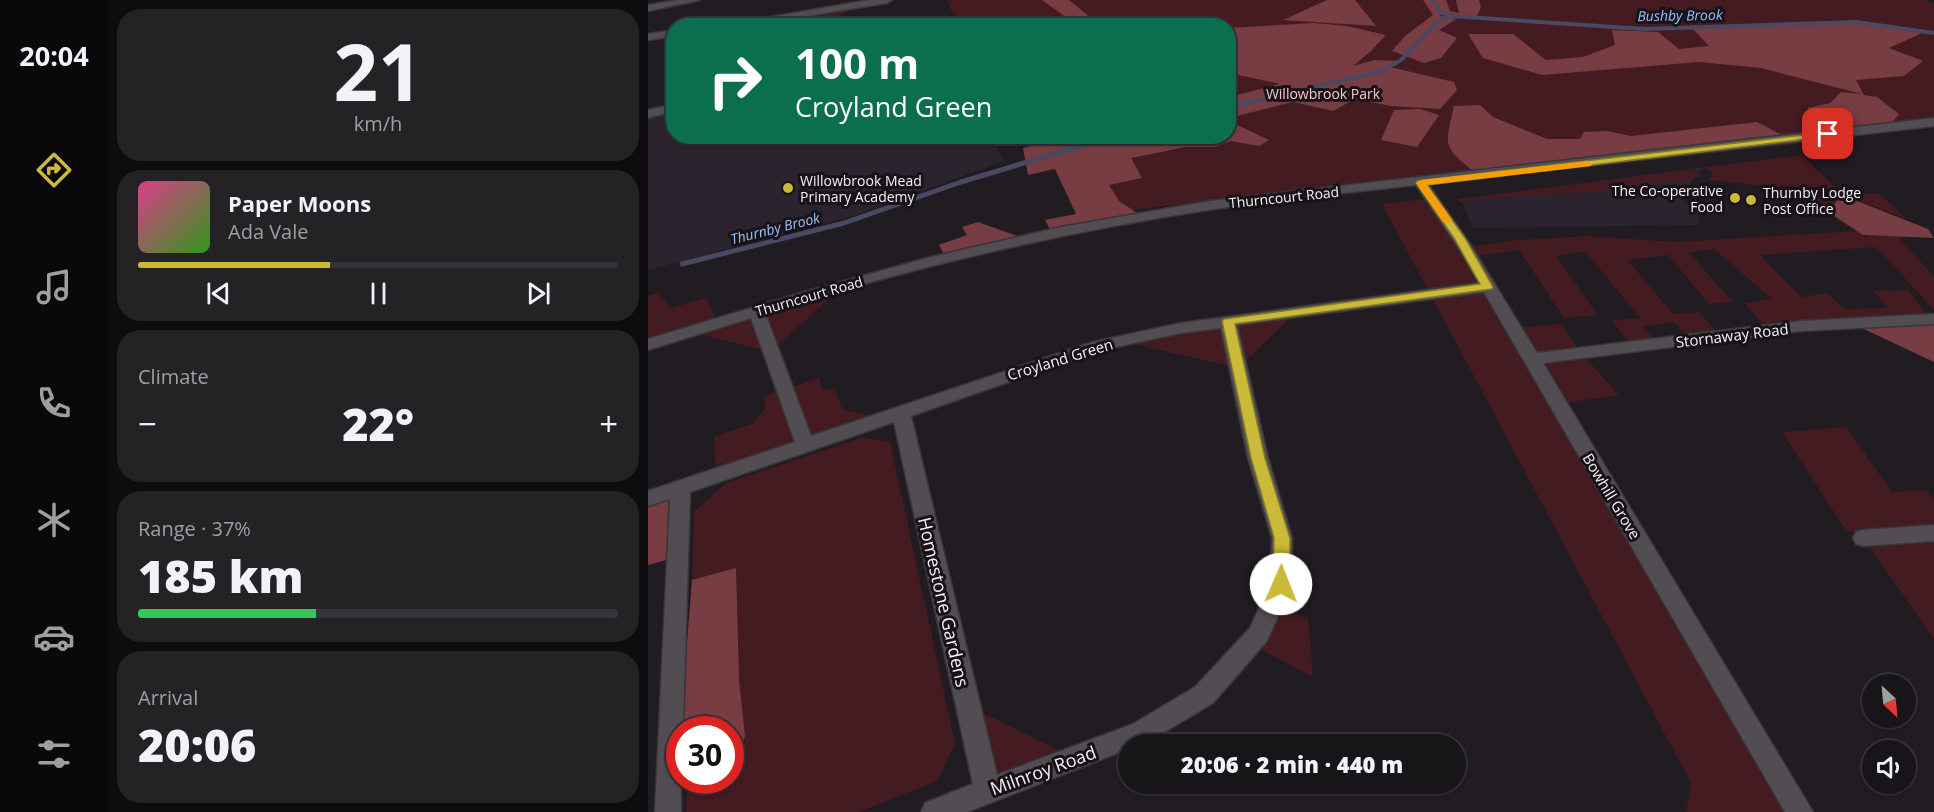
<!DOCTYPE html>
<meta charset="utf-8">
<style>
:root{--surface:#181519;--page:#252226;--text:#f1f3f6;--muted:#9f9fa2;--line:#363438;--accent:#cbba39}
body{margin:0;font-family:"Open Sans",sans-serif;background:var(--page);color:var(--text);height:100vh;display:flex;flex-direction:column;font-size:22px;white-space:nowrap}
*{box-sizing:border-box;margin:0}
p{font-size:20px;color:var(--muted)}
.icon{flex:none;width:33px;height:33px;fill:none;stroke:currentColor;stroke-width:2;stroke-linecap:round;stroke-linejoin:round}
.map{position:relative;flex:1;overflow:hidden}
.sheet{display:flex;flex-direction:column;gap:9px;padding:9px;background:#0d0c0e;width:540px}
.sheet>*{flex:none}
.top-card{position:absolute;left:18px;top:18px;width:570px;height:126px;border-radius:24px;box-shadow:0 2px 4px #0004,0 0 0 2px var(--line);background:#0b6e4f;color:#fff;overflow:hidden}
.needle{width:39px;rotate:154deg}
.controls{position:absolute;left:1214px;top:674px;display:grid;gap:12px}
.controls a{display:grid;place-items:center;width:54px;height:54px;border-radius:50%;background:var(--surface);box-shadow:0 2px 4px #0004,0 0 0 2px var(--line);font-size:30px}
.speed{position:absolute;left:18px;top:716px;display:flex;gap:12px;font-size:30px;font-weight:700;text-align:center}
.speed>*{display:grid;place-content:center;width:78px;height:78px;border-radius:50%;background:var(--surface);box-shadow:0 2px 4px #0004,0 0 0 2px var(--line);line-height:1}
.speed .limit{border:9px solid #d22;background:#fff;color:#111}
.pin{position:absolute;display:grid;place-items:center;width:51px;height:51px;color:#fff;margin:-26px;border-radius:12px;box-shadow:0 3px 9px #0006}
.me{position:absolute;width:66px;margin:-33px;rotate:1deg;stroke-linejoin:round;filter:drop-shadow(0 0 4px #0008)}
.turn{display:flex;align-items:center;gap:21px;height:126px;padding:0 30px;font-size:27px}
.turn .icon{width:78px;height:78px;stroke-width:2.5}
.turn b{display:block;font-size:42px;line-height:51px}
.big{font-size:45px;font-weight:800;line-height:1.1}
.sheet .widget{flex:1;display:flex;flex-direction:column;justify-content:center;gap:9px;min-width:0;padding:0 21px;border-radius:24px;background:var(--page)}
.sheet .dial{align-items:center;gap:0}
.dial b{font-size:78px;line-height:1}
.song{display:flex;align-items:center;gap:18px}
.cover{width:72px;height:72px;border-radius:9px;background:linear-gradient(135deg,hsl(330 70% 55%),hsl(110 70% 35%))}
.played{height:6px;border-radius:3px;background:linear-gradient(90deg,var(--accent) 40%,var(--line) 40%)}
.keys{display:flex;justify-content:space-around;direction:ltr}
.heat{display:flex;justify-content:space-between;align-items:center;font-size:33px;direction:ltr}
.charge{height:9px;border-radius:4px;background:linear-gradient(90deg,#34c759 37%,var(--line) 0)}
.trip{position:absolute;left:470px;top:734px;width:348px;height:60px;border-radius:30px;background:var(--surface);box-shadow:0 2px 4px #0004,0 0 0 2px var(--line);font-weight:800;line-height:60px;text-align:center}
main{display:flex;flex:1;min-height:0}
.tab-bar{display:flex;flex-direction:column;width:108px;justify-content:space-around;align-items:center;background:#0a080a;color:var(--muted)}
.tab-bar .icon{width:42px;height:42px}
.tab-bar .current{color:var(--accent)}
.tab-bar b{font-size:27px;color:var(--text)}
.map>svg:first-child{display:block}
.built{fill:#2b242e}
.green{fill:#431b20}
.forest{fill:#783d43}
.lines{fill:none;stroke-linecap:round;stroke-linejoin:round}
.stream-far1{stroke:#494963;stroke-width:4}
.stream{stroke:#494963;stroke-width:5}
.minor-casing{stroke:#39363a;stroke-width:3}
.minor{fill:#514d53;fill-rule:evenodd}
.route{fill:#cbba39;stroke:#847925;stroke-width:1.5}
.slow{fill:#f59e0b}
.poi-dot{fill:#cbba39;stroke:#171318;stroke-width:2}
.labels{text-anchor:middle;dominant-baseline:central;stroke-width:6;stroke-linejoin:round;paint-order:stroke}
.far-water-label{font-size:14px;font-style:italic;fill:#9bc0f8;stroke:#171318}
.far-park-label{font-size:14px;fill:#fdc3c6;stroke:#171318}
.far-poi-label{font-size:14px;fill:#f4f1f5;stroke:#171318;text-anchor:start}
.far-street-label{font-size:14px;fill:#f4f1f5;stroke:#171318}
.street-label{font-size:15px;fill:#f4f1f5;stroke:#171318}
.near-street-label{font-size:18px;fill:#f4f1f5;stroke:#171318}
</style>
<main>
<nav class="tab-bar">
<b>20:04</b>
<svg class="icon current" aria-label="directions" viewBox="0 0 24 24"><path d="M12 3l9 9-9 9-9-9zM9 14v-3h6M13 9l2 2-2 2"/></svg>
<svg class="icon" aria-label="music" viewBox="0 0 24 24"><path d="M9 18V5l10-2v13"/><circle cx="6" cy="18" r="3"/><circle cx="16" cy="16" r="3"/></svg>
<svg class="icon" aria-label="phone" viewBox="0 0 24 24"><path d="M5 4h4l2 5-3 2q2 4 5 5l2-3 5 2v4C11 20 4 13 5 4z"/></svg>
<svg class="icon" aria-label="climate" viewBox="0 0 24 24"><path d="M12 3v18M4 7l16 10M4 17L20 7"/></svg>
<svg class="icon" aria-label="car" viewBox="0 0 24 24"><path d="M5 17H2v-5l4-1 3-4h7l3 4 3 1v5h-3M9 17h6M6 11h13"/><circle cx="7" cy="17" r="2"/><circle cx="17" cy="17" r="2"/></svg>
<svg class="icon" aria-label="filters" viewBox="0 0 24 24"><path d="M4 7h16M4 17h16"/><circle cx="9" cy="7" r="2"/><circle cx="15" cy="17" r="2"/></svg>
</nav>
<section class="sheet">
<div class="widget dial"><b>21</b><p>km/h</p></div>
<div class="widget">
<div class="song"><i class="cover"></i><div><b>Paper Moons</b><p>Ada Vale</p></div></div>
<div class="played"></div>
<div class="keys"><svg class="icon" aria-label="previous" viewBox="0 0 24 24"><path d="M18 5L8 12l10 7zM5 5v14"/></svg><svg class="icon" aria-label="pause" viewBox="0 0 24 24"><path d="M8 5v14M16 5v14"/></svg><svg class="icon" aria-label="next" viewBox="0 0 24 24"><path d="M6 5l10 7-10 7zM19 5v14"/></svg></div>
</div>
<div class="widget"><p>Climate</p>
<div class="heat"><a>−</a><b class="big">22°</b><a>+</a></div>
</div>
<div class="widget"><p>Range · 37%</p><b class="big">185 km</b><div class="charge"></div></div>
<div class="widget"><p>Arrival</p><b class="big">20:06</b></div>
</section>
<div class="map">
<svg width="1286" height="812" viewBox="0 0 1286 812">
<rect width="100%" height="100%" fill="#201c21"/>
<g class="built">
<path d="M25 111 26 136 342 137 356 161 205 216 0 270V118Z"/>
<path d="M1056 167 1031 197 1049 209 1051 225 825 228 813 199Z"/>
</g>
<g class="green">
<path d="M305 0H1277L1286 4V118L457 213 405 137 580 136V26L310 25 299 1Z"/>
<path d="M214 4 174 25 122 18Z"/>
<path d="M1154 155 1194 194H1232L1259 219 1195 195 1180 212 1161 208 1156 193 1145 186 1125 187 1061 180 1065 173 1056 167Z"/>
<path d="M1040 170 1054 175 1042 179 945 192 868 196 811 202 809 199Z"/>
<path d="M1035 184 1041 186 1043 193 984 196 982 192Z"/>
<path d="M784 198 864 328 913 324 933 353 971 395 909 404 1147 812H1038L1043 783 734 204Z"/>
<path d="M1211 231 1219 239 1218 236 1249 235 1286 277V310L1228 247 1112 255 1153 297 1180 293 1196 309 1241 308 1225 291 1260 290 1282 319 1121 330 1096 303 1124 299 1066 249 1041 253 1085 302 1061 304 1020 255 980 260 1025 314 1051 312 1072 336 1042 340 1026 322 995 326 1010 344 986 347 963 321 992 318 937 251 908 256 950 315 916 318 871 250 822 257 817 247 870 240 939 236 1027 242Z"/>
<path d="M194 287 123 352 42 332 0 344V296L10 293 22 308 59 298 69 323Z"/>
<path d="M648 312 591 368 471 341Z"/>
<path d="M171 378 174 390 187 388 194 409 234 419 68 475 66 436 104 424 117 409 116 396Z"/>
<path d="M1198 427 1244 492 1278 490 1286 500V639L1215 538 1268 526 1199 532 1134 432Z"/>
<path d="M215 437 242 442 307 744 289 781 211 812H38L39 780H82V729H40L46 512 78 483Z"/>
<path d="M623 605 660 618 665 677 602 644Z"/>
<path d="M327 709 428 759 339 790Z"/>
</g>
<g class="forest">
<path d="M394 0H421L450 24 429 25Z"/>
<path d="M679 0H707L728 26 635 20Z"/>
<path d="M775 0H798L802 11 811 13 808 0H831L833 7 829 16 790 15 808 19 791 30 809 38 793 58 776 63 744 51 757 36 785 15Z"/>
<path d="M1214 22 1274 33 1241 48 1275 61 1256 76 1208 80 1216 95 1229 97 1251 114 1241 127C1211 129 1176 140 1160 108L1182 103 1193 92 1214 94 1113 68 1051 62 894 75 835 58 820 34H865L898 60 935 57 967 45 964 30 1010 32 1031 49 1061 46 1044 28Z"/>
<path d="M666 23 699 26 738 35 723 51 705 66 727 60 751 61 742 67 806 82 809 90 792 109 743 106 707 99 685 111 645 102 581 118V97L632 84 581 73V28Z"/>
<path d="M832 105 845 117 899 139H932L936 132 959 131 983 136 1109 122 1138 137 829 174C795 146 796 149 806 106Z"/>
<path d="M772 109 791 115 769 147 733 140 746 110Z"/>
<path d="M581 121 621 140 611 146 583 141 567 147H538L483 158 494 178 461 185 471 201 495 217 404 233 397 220 428 214 407 169 380 175 375 148 422 136H580Z"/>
<path d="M1194 195 1280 229 1286 238 1215 235 1180 212Z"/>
<path d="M330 222 378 239 298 258 291 245 319 235 314 227Z"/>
<path d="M1203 323H1286V362Z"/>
<path d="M32 489 30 557 0 565V499Z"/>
<path d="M88 568 91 680 97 736 83 774 82 729H32L44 580Z"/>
</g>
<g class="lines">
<g class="stream-far1">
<path d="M785 0 792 12 802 16 996 29 1208 22 1286 33"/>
<path d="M580 107 734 71 753 60 789 22 802 16"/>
</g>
<path class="stream" d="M34 264 196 223 313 182 466 136"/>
<defs>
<g id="minor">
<path d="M30 0H52L0 11V5Z"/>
<path d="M221 0H244L239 3 97 26H70Z"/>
<path d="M26 30V36L0 40V34Z"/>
<path d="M26 104V111L0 118V110Z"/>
<path d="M1286 118V126L780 184 824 247 889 353 1153 321 1286 314V324L1153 331 895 363 1165 812H1137L836 292 589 325 620 458 644 538V584L619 641 565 703 503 740 493 744H480V749L319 812H273L277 803 325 784 246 422 42 492 35 729H32L33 812H7L22 499 0 506V491L147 442 103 318 0 350V339L156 292 283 257 413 227 562 201ZM768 185 810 247 831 283 533 323 445 342 163 436 117 313C262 268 410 233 560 210 629 199 699 193 768 185ZM573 328 600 458 624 538 622 584 602 628 547 687 485 724 349 775 263 416 449 351 533 333Z"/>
<path d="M1286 525V541L1215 546 1208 544 1205 538 1208 532 1215 530Z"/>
</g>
</defs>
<use href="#minor" class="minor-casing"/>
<use href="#minor" class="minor"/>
</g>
<path class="route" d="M1180 132 1185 134 1184 136 779 185 817 238 845 287 844 289 587 324 617 458 642 538V584L639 589 633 590 627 589 625 584 626 538 603 458 574 321 576 319 832 284 806 238 768 183 769 181Z"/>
<path class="slow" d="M939 161 944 164 943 166 779 185 804 220 799 223 795 222 768 183 773 180Z"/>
<g class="poi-dot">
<circle cx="140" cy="188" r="6"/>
<circle cx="1087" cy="198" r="6"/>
<circle cx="1103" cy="200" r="6"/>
</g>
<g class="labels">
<g class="far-water-label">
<text transform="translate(1032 15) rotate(-1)">Bushby Brook</text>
<text transform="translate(127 228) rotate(-14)">Thurnby Brook</text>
</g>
<g class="far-park-label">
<text x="675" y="93">Willowbrook Park</text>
</g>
<g class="far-poi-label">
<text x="152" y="180">Willowbrook Mead<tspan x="152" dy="16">Primary Academy</tspan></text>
<text x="1075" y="190" text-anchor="end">The Co-operative<tspan x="1075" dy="16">Food</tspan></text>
<text x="1115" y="192">Thurnby Lodge<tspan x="1115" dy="16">Post Office</tspan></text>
</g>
<g class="far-street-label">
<text transform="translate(636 197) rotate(-6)">Thurncourt Road</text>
<text transform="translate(161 296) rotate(-16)">Thurncourt Road</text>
</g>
<g class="street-label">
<text transform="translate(1084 335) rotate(-7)">Stornaway Road</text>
<text transform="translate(412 359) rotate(-17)">Croyland Green</text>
<text transform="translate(964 496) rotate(59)">Bowhill Grove</text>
</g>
<g class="near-street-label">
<text transform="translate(296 602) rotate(77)">Homestone Gardens</text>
<text transform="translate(395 770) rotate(-20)">Milnroy Road</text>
</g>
</g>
</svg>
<div class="controls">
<a><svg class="needle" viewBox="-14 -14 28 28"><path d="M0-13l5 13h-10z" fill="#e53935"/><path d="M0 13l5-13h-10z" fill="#9f9fa2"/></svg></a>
<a><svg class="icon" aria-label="sound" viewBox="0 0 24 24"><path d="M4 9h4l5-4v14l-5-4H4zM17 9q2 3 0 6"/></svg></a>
</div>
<div class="speed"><div class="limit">30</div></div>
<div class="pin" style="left:1180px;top:134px;background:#d93025"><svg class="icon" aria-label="arrive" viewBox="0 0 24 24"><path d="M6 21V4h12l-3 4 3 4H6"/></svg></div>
<svg class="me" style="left:633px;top:584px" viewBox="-20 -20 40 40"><circle r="19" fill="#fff"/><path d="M0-13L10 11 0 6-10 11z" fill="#cbba39"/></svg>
<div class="trip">20:06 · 2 min · 440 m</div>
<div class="top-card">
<div class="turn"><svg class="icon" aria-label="right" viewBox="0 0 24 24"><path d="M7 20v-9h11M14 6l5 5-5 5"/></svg><div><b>100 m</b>Croyland Green</div></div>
</div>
</div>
</main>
